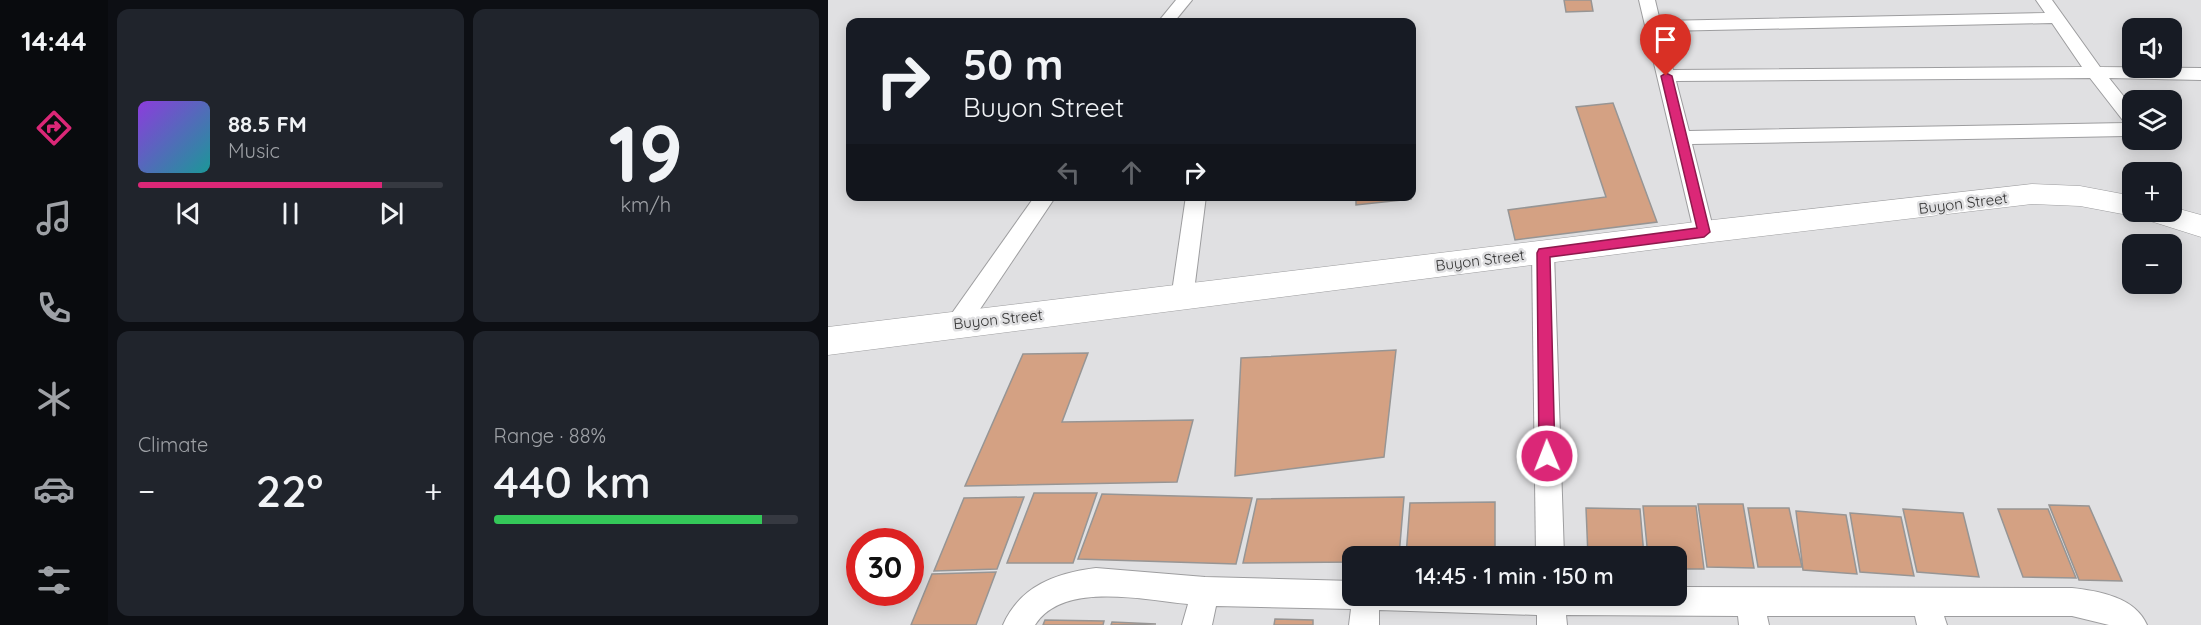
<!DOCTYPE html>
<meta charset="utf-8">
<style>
:root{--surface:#171b24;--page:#20242c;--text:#f1f3f6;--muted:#9ea1a6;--line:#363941;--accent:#db2777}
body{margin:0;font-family:Quicksand,sans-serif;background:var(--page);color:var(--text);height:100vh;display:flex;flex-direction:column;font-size:22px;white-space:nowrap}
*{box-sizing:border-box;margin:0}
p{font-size:20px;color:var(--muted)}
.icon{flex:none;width:33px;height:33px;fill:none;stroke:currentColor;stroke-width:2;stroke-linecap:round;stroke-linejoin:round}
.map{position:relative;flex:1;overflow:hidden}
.drawer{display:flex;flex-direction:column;gap:9px;padding:9px;background:#0d0f14;width:720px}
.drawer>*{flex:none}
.guide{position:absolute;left:18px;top:18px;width:570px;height:183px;border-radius:12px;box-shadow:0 3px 15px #0003;background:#171b24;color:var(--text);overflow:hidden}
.buttons{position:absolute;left:1294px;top:18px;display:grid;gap:12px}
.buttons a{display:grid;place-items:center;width:60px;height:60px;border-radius:12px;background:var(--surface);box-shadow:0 3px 15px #0003;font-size:30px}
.speed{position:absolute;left:18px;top:528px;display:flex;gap:12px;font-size:30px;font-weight:700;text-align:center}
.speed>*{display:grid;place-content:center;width:78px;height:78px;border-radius:50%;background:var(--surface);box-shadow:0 3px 15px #0003;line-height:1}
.speed .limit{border:9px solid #d22;background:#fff;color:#111}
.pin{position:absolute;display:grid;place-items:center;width:51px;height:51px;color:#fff;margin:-62px -26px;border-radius:50% 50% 50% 0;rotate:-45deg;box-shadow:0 0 6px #0007}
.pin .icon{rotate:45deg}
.me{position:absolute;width:66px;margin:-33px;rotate:359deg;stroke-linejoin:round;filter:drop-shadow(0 0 4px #0008)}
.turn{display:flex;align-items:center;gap:21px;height:126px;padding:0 18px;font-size:27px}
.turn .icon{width:78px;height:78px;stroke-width:2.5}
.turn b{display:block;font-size:42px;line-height:51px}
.lanes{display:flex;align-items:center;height:57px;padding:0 18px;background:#0003;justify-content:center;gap:30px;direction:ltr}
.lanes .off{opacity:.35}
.big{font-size:45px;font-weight:600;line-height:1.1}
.drawer .widget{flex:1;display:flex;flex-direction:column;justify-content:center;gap:9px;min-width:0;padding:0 21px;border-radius:12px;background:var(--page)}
.drawer .dial{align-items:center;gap:0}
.dial b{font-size:78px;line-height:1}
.song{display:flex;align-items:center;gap:18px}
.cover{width:72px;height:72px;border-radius:9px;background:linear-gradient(135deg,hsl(270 70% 55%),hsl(180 70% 35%))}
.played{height:6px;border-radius:3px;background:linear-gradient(90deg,var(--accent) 80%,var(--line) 80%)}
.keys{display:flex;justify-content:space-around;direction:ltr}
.heat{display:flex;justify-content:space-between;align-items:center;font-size:33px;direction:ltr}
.charge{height:9px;border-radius:4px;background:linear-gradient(90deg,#34c759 88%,var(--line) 0)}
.drawer .tiles{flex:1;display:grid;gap:9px;grid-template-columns:repeat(2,1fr)}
.trip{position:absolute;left:514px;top:546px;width:345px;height:60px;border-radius:12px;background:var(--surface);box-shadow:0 3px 15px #0003;font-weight:600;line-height:60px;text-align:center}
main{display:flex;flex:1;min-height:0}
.tabs{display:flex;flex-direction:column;width:108px;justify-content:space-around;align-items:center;background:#090b0e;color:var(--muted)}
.tabs .icon{width:42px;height:42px}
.tabs .selected{color:var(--accent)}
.tabs b{font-size:27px;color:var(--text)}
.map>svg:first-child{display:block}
.building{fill:#d4a183;stroke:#979594;stroke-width:1.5}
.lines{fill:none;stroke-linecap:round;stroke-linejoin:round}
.street-casing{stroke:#9d9d9f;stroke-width:2}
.secondary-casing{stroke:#9d9d9f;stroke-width:1}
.street{fill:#fff;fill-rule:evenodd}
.secondary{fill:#fff;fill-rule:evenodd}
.route{fill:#db2777;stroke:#8e194d;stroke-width:1.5}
.labels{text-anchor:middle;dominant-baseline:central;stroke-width:5;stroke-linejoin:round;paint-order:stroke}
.street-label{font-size:15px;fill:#313131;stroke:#e0e0e2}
</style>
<main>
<nav class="tabs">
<b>14:44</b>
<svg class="icon selected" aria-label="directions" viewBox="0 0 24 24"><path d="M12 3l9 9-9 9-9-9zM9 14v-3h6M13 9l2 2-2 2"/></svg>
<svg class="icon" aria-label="music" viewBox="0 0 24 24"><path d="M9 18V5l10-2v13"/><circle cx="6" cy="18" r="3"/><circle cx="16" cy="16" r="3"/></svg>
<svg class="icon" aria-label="phone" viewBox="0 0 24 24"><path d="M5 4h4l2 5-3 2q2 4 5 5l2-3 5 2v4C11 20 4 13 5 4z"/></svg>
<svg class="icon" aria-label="climate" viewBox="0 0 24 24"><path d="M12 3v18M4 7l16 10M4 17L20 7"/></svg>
<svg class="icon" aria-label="car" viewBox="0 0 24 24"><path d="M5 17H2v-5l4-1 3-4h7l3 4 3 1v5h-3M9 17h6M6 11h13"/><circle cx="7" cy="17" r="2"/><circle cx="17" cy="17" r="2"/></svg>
<svg class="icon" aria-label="filters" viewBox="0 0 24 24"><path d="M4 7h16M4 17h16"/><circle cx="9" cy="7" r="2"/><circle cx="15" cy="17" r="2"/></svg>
</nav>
<section class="drawer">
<div class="tiles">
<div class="widget">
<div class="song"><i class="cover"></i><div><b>88.5 FM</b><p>Music</p></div></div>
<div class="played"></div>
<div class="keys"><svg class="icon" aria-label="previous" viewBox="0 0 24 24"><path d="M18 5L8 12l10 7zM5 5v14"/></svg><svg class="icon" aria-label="pause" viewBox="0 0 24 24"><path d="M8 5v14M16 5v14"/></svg><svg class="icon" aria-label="next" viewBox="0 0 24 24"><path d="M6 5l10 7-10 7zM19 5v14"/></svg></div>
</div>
<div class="widget dial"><b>19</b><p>km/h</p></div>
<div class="widget"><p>Climate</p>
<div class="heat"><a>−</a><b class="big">22°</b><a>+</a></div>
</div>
<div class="widget"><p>Range · 88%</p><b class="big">440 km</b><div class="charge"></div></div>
</div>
</section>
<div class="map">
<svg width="1373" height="625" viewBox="0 0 1373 625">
<rect width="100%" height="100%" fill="#e0e0e2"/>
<g class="building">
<path d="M736 0H763L765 11 738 12Z"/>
<path d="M785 103 829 222 687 240 680 210 778 197 748 107Z"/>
<path d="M528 196H583V199L528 205Z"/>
<path d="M568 350 556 457 407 476 413 358Z"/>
<path d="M260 353 234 422 365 420 349 482 137 486 195 354Z"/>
<path d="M206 493H269L245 563H179Z"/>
<path d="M274 494 424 498 408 564 250 559Z"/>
<path d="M196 497 169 569 106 571 136 498Z"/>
<path d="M576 497 571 556H525V562L415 563 429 499Z"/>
<path d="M667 502V556H578L582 503Z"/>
<path d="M870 504H915L926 568 879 567Z"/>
<path d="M1221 505 1261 506 1294 581 1251 580Z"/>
<path d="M815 506H868L876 569H849V556H820Z"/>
<path d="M758 508 812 509 816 556H760Z"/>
<path d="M920 508H961L974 567H930Z"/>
<path d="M1075 509 1135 513 1151 577 1089 572Z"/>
<path d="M1170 509H1220L1248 578 1195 577Z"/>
<path d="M968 511 1018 515 1029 574 975 570Z"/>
<path d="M1022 513 1073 517 1086 576 1032 572Z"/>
<path d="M168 572 148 625H83L104 574Z"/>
<path d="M447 619 485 620V625H446Z"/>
<path d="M217 620 276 621 275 625H215Z"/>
<path d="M284 622 328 624 283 625Z"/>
</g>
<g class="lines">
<defs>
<g id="street">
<path d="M348 0H364L346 22H330Z"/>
<path d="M811 0H827L832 21 1217 13 1208 0H1224L1272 67 1373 68V80L1281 78 1305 108V134L1298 136 864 144 886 232 883 238 876 240 869 238 866 232ZM1224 23 1254 67 845 70 835 31ZM1262 78 1297 123 861 131 848 81Z"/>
<path d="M207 196H228L138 330 130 332 122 330 119 323 122 316Z"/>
<path d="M358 196H378L365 299 362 305 354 308 346 305 343 299Z"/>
<path d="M715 245 723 247 726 253 736 556H708L704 253 707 247Z"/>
<path d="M268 568 377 577 525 581V596H849V587L1244 588C1271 591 1307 597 1319 625H1281L1244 616H1116L1119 625H1089L1087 616H939L941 625H911L910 616 738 615 739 625H709V615L551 610V625H521L523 609 388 606 384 625H354L360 604C315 600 235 581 207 625H175C192 586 228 573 268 568Z"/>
</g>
<path id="secondary" d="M1204 184 1252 186 1305 196V212H1344V207L1373 215V237L1316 219 1313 214 1305 216 1252 206 1204 204 876 243 0 355V327L876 221Z"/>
</defs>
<use href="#street" class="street-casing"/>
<use href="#secondary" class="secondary-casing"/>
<use href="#street" class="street"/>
<use href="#secondary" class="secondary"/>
</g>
<path class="route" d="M838 73 844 76 882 232 876 237 722 257 727 456 725 461 719 463 714 461 711 456 709 253 711 249 869 228 833 76Z"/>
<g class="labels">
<g class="street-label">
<text transform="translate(1135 203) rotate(-7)">Buyon Street</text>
<text transform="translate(652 260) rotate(-7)">Buyon Street</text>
<text transform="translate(170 319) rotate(-6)">Buyon Street</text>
</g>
</g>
</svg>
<div class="buttons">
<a><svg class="icon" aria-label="sound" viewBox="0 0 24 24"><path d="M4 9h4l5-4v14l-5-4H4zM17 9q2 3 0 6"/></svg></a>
<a><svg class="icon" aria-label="layers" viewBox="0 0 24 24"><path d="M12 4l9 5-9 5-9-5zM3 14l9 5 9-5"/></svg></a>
<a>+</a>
<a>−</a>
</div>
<div class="speed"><div class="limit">30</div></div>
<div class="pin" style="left:838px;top:76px;background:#d93025"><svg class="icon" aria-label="arrive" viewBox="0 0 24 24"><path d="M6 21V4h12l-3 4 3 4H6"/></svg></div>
<svg class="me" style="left:719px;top:456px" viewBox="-20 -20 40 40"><circle r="17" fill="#db2777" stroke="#fff" stroke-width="3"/><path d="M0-11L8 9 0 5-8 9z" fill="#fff"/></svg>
<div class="trip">14:45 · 1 min · 150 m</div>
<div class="guide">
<div class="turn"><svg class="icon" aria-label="right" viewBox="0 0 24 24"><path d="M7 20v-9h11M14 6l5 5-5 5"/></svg><div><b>50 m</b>Buyon Street</div></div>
<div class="lanes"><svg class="icon off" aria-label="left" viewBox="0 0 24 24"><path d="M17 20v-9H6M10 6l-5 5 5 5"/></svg><svg class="icon off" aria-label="ahead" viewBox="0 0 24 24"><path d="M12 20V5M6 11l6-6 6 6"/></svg><svg class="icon" aria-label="right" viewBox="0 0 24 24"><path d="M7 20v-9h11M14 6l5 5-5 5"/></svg></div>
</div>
</div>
</main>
